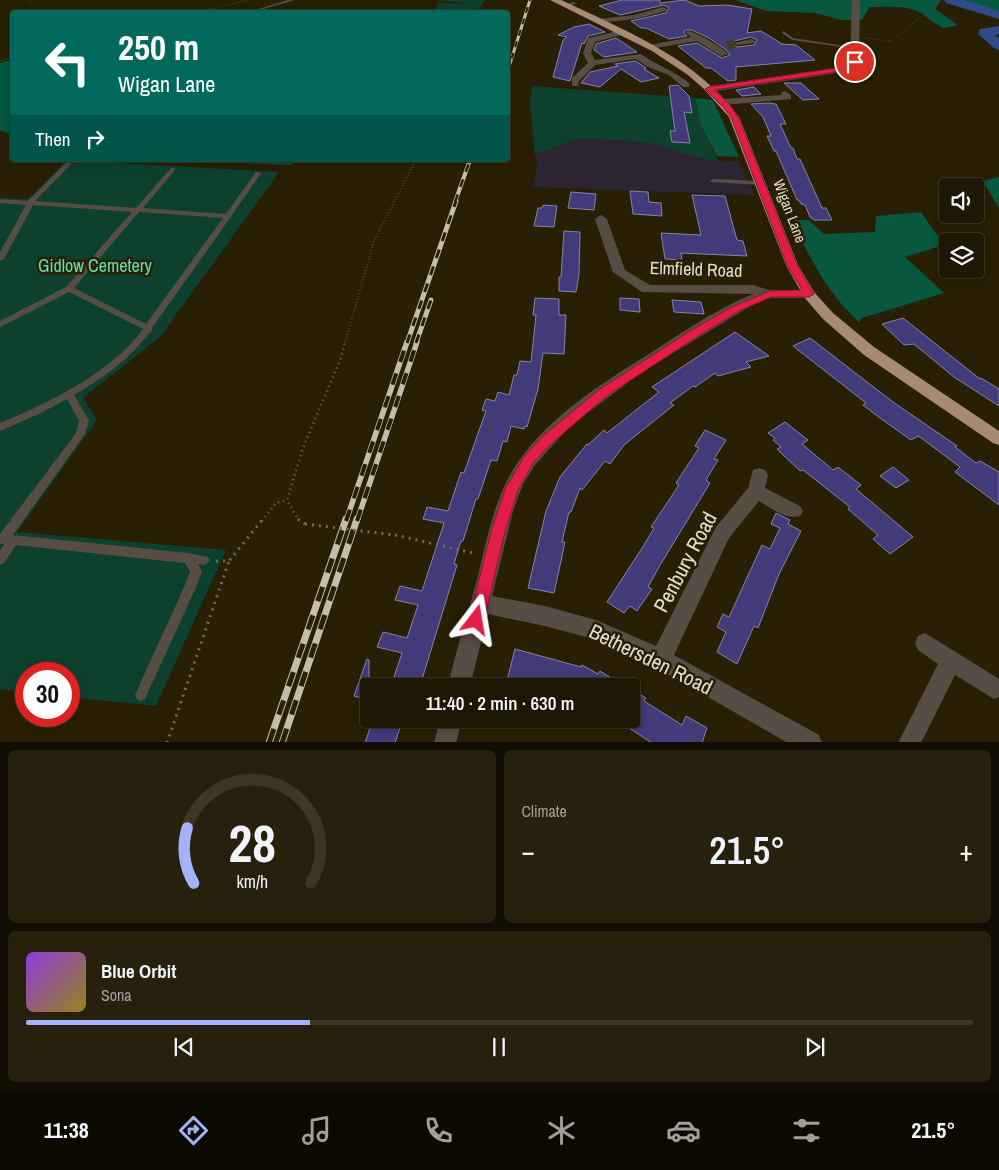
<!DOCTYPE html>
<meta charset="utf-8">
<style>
:root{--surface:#1e1703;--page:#26200d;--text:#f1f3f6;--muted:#a19f9a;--line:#3c3625;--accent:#a4b2fc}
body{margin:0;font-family:"Archivo Narrow",sans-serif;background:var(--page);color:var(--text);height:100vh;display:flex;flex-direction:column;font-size:19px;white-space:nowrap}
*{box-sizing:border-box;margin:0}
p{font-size:16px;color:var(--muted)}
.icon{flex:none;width:28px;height:28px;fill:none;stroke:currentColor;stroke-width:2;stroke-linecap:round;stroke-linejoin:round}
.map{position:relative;height:742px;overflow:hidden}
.drawer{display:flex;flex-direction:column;gap:8px;padding:8px;background:#100d02;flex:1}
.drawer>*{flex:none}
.banner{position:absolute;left:10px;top:10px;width:500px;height:152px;border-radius:5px;box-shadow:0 2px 8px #0003,0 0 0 1px var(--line);background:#00695c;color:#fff;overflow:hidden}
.controls{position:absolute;left:939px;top:178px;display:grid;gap:10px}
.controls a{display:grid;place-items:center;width:45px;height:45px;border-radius:5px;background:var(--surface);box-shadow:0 2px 8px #0003,0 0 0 1px var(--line);font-size:25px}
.speed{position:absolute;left:15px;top:662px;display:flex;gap:10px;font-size:25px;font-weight:700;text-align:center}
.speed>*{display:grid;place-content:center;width:65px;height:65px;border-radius:50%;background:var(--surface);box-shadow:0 2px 8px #0003,0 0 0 1px var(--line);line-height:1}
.speed .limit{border:8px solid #d22;background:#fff;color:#111}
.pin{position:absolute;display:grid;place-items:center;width:42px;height:42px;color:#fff;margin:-21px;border:2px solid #fff;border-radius:50%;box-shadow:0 1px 5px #0007}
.me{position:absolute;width:55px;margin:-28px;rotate:14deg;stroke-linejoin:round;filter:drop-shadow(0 0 4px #0008)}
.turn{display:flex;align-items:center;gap:18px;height:105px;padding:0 25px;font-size:22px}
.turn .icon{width:65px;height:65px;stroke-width:2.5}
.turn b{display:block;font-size:35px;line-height:42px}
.then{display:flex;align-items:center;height:48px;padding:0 25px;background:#0003;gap:10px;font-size:19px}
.big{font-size:38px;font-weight:600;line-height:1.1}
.drawer .widget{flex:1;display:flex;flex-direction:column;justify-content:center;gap:8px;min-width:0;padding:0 18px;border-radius:8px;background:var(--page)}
.drawer .dial{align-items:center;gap:0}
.dial svg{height:130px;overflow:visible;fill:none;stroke:var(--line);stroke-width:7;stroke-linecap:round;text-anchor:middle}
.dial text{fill:var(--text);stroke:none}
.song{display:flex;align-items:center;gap:15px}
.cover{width:60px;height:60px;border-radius:8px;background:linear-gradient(135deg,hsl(270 70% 55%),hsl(50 70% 35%))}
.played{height:5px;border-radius:2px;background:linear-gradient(90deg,var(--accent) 30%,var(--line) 30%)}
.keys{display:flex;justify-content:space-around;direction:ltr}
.heat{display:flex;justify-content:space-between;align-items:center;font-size:28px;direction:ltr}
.drawer .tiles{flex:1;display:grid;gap:8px;grid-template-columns:1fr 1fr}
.widget:last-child{grid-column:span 2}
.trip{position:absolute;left:360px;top:678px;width:280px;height:50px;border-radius:5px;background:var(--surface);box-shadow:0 2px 8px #0003,0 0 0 1px var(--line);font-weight:600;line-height:50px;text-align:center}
.dock{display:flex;height:80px;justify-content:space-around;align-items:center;background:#0c0901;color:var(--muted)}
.dock .icon{width:35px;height:35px}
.dock .on{color:var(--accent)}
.dock b{font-size:22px;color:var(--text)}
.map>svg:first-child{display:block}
.industrial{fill:#2c2433}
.green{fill:#0e402e}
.forest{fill:#07583f}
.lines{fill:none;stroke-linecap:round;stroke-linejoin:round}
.river{fill:#304c88;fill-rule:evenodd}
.building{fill:#433a7a;stroke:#8685a3;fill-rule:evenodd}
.street-tunnel{stroke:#443c22;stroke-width:8;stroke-dasharray:8 4.5;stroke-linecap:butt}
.path-far3{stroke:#736c55;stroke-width:1;stroke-dasharray:0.5 2;stroke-linecap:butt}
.path-far2{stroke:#736c55;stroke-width:2;stroke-dasharray:0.5 2.5;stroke-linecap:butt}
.path-far1{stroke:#736c55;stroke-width:2.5;stroke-dasharray:1 4;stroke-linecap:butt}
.path{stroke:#736c55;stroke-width:3;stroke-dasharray:2 5;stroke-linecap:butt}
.lane{fill:#584d45;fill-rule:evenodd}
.street{fill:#584d45;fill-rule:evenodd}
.highway{fill:#a68a76;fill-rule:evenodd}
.rail-far4-casing{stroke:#c3bdab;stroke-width:3}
.rail-far3-casing{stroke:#c3bdab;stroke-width:4}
.rail-far2-casing{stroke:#c3bdab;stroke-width:5}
.rail-far1-casing{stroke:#c3bdab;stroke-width:5.5}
.rail-casing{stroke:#c3bdab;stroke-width:7}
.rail-far4{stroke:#281f04;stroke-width:2;stroke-dasharray:6;stroke-linecap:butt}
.rail-far3{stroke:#281f04;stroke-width:2.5;stroke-dasharray:8;stroke-linecap:butt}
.rail-far2{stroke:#281f04;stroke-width:3;stroke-dasharray:9;stroke-linecap:butt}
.rail-far1{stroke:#281f04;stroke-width:4;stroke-dasharray:12;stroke-linecap:butt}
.rail{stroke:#281f04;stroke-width:5;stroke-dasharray:15;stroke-linecap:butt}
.path-bridge{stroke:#736c55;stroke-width:3;stroke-dasharray:2 5;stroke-linecap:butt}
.route{fill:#e11d48;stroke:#92132f}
.labels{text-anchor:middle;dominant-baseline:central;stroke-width:5;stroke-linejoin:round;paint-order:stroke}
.far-street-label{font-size:15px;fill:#e3ddcd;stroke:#281f04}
.park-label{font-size:18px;fill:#61e0af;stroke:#281f04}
.street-label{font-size:18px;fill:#e3ddcd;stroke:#281f04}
.near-street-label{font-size:21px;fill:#e3ddcd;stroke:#281f04}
</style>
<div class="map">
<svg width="999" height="743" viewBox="0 0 999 743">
<rect width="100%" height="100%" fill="#281f04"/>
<path class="industrial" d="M584 139 633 141 668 146 703 159 739 162 755 195 533 187 538 164 535 155 574 140Z"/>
<g class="green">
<path d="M435 0H485L477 12H433L438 3 474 4Z"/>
<path d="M532 86 695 98 701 125 719 162 688 155 659 145 633 141 584 139 574 140 535 155 530 104Z"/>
<path d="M68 160 279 172 160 337 83 398 97 420 17 532 226 550 156 706 69 697V674H26V692L0 689V198L28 199Z"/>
</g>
<g class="forest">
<path d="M735 0H941L935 9 958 25 944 28C935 24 929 19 921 13 909 5 885 7 870 7L862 20H842L815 13 766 11Z"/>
<path d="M958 0H999V13L995 12Z"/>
<path d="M12 60V135L0 130V63Z"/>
<path d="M695 98 713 100 739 157 717 156 701 125Z"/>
<path d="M176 160H293L292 165Z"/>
<path d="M999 177V207H998L983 181Z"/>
<path d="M921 212 944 245 905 257 944 293 862 318 859 322C826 292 811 260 792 220H809L824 234 875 232 876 216Z"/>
</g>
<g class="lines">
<g class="river">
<path d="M944 0H965L999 11V19L946 3Z"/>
<path d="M999 26V34L995 35 999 38V50L994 48 978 34 980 29Z"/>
</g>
</g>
<g class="building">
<path d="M622 0H660V3L685 0 699 6 727 5 752 9 747 33 761 31 782 44 796 45 815 60 736 67V80L728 81 711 68H706L678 46 697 43 722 58 730 55 726 50 709 38 692 30H685L684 33 687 36 669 39 646 28H641L631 21 666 13 669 8 664 5 620 15 599 6ZM751 37 757 40 754 45 738 47 732 44 734 41Z"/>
<path d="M589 24 605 32 588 36 584 44 582 43 570 81 553 77 563 40 567 37 558 35 574 27Z"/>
<path d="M616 38 637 52 604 57 594 50 596 44Z"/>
<path d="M636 61 646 68 644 69 659 78 641 82 621 69 600 87 581 83 590 72 618 66 615 64Z"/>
<path d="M784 83H801L819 99 803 100Z"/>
<path d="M678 85 689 96 692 113 684 112 690 143 672 142 670 131H675L669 86Z"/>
<path d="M754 87 761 94 742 96 736 90Z"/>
<path d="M769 103 776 104 786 124H780L791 148H793L797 159H800L822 208H826L832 220H814L810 217 805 205 801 204 799 200H797L776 151H774L767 136H771L763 117 751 104Z"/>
<path d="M630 191 648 192 649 202 661 203 662 216 633 214Z"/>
<path d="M571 192 596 194 594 210 568 208Z"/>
<path d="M692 195 725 196 737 240 743 241 747 256 681 253 682 260 665 259 661 233 701 235Z"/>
<path d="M543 205 557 206 554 227 534 226 538 208H542Z"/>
<path d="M564 231 580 232 579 274 576 292 559 291V277H561Z"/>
<path d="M535 298 559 299V315H566L564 354 543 353 538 389 527 427 525 426 524 429 511 426 507 442 503 441 497 461 491 460 478 499H476L463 541H461L454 564 457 565 420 686H391L402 653 377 647 383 632 407 638 418 605 395 600 400 586 422 591 444 523 423 519 427 507 448 511 461 472 464 473 486 411 482 410 486 399 495 401 498 392 509 395 514 375H517L520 361 531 362 536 315H533Z"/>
<path d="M620 298 639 299 640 312 620 310Z"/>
<path d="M672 300 701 302 704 314 674 312Z"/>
<path d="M903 318 980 379 981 378 999 389V406L954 377 914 344 904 345 882 324Z"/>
<path d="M735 332 769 356 746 362 751 367 718 376 715 373 695 387 693 386 670 403 674 405 624 445 610 464 605 461 582 490 580 488 571 512H569L562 542H565L554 593 528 588 546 511 560 477 577 456 587 444 588 445 604 430 607 433 659 392 652 387Z"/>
<path d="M810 338 893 402 957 446 955 447 976 463 980 461 999 472V505L955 472 960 467 920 437 918 436 911 440 880 418 863 405 866 403 793 346Z"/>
<path d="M785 422 808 440 802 444 833 470 838 467 861 485 856 489 913 537 890 554 873 539 878 535 848 509 850 507 803 470 800 471 777 449 781 447 773 440 775 438 768 433Z"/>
<path d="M705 430 726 440 714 459 718 460 706 480 710 483 659 567 648 587 652 589 637 611 630 606 624 613 607 602 644 545 654 528 651 527 679 485 676 483 699 448 695 446Z"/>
<path d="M893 467 909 480 896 488 880 476Z"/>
<path d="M776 513 790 520 788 524 801 531 779 574 758 628 754 626 737 664 717 652 726 632 717 627 723 614 729 617 762 545 770 549 780 528 771 524Z"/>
<path d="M515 649 581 667 582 665 598 674 600 671 624 686H546L519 680 518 686 506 684Z"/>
<path d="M367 659 369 660V700L354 696Z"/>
<path d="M631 689 646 698 644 701 682 725 686 716 707 728 702 743H652L615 719H631Z"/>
<path d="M373 719H403L395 743H365Z"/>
</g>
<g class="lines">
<path class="street-tunnel" d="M727 45 738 43"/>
<g class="path-far3">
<path d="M29 0 35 12"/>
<path d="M198 12 249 0"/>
<path d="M490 12 491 8"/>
<path d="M866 38 892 41 919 18"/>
<path d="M0 61 12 58"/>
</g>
<path class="path-far2" d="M345 343 374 241 416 160"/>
<g class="path-far1">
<path d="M262 521 276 503 287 500"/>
<path d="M299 521 287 500 303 448 341 358 345 342"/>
</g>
<g class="path">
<path d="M298 519 305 524"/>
<path d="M395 535 477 554"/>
<path d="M216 561H229L263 519"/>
<path d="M167 743 229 561"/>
</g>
<g class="lane">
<path d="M288 0H295L253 12H248Z"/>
<path d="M574 2 576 4 565 6 563 5Z"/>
<path d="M784 31 793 38 858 48 856 49 792 40 782 33V32Z"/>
<path d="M69 160H75L35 201 136 208 171 168H175V170L143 208 226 214 256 172 261 173 232 215 231 217 230 218 152 328V331L150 332C131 358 102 379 74 395L89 421 85 434 13 535 188 553 208 557 210 560 208 563 204 565 198 564 202 571 197 585 145 699 141 701 137 699 135 695 185 585 190 572 185 563 16 545 4 563 0 565V551L4 544H0V534L76 433 79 421 67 399 41 413 0 431V423C47 404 112 372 143 329L69 292 0 327V321L66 287 132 212 33 205 4 259 0 261V252L26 205 0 203V199L28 201ZM139 212 223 218 146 324 74 288Z"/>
<path d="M713 179 760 181 763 183 760 185 711 182 710 181Z"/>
</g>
<g class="street">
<path d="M852 0H860L859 62 856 67 844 72 709 92 704 89 709 86 842 67 850 63Z"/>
<path d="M663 7 667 9 666 11 635 19 599 23 595 21 599 19 634 15Z"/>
<path d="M622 30 626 32 625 34 595 42 591 53 595 60 641 54C658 66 673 70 689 83V87H683L669 75 648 67 636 59 595 65 579 81 578 86H572V78L588 63 583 53 588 38Z"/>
<path d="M687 31C696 31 721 47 728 54L721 56 697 41 650 49 646 47 650 45 691 37 686 33Z"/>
<path d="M751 39 755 41 754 43 738 45 734 43Z"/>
<path d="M785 91 791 95V99L723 105 718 102 723 99 781 95 782 92Z"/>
<path d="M601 215 607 219 625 270 650 285H753L769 290H809L816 294 809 298H769L747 308 642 372 570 426 535 465 523 484 513 511 492 596 545 606 596 620 656 646 716 527 748 488 753 470 759 468 765 470 768 475 765 488 800 506 803 511 800 516C787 521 770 507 759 501L729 538 674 655 819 735 822 743H788L654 666 594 639 545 626 488 614 470 686H448C456 651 467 615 477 580 487 540 494 497 518 462 550 416 602 383 649 354 680 334 719 307 754 294L642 292 613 272 595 219Z"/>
<path d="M925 633 999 679V697L994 699 955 675 921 743H898L938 664 918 650 915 643 918 636Z"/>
<path d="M440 719H462L456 743H434Z"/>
</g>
<path class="highway" d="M550 0H561L574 6C634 34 699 62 739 117L798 265 814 292 833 313 874 347 999 431V445L993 443 864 355 823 319 804 297 786 265 729 117 704 89 688 75 652 51Z"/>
<defs>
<path id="rail-far4" d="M508 70 530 0"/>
<path id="rail-far3" d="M455 202 470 160"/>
<g id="rail-far2">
<path d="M407 343 456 201"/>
<path d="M416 343 431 300"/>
</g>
<g id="rail-far1">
<path d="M346 521 407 342"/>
<path d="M357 521 417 342"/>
</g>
<g id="rail">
<path d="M269 743 346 519"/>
<path d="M282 743 357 519"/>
</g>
</defs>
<use href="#rail-far4" class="rail-far4-casing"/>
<use href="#rail-far3" class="rail-far3-casing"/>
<use href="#rail-far2" class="rail-far2-casing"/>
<use href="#rail-far1" class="rail-far1-casing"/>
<use href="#rail" class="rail-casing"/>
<use href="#rail-far4" class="rail-far4"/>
<use href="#rail-far3" class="rail-far3"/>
<use href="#rail-far2" class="rail-far2"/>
<use href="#rail-far1" class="rail-far1"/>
<use href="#rail" class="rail"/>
<path class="path-bridge" d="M305 524 395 535"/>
</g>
<path class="route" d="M853 61 858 62 855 67 844 71 714 90 730 105 738 117 797 265 814 294 809 297H771L739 311 698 336 608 395 553 442 534 462 518 490 505 532 484 620 482 625 476 627 471 625 469 620 491 532 505 489 525 455 544 435 600 389 690 331 732 307 770 291 802 290 787 265 731 117 724 108 705 89 709 87 843 67 851 64Z"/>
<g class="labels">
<g class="far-street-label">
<text transform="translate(790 211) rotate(69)">Wigan Lane</text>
</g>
<g class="park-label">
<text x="95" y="265">Gidlow Cemetery</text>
</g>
<g class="street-label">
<text transform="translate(696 269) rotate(2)">Elmfield Road</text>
</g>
<g class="near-street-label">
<text transform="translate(685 562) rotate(-62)">Penbury Road</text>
<text transform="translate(651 659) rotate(26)">Bethersden Road</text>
</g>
</g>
</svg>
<div class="controls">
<a><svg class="icon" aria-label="sound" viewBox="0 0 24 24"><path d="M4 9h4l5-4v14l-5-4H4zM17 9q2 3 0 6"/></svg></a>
<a><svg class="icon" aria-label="layers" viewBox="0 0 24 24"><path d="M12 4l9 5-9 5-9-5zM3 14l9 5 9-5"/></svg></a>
</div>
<div class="speed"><div class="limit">30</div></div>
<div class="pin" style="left:855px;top:62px;background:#d93025"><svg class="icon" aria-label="arrive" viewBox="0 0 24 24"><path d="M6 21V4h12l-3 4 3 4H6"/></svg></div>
<svg class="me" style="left:476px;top:620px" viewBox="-20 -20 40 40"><path d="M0-17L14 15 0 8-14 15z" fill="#e11d48" stroke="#fff" stroke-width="4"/></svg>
<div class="trip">11:40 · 2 min · 630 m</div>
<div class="banner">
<div class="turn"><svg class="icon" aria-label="left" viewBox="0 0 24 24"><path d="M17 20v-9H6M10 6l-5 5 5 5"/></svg><div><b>250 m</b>Wigan Lane</div></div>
<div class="then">Then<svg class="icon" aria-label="right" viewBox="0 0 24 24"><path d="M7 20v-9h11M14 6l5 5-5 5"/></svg></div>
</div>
</div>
<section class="drawer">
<div class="tiles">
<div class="widget dial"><svg viewBox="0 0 100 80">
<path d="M14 69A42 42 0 1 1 86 69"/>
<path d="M14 69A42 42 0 0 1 10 35" stroke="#a4b2fc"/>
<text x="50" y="56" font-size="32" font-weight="700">28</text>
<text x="50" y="72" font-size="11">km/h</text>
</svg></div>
<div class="widget"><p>Climate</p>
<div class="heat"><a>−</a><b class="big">21.5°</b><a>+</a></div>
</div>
<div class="widget">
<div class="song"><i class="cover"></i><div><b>Blue Orbit</b><p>Sona</p></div></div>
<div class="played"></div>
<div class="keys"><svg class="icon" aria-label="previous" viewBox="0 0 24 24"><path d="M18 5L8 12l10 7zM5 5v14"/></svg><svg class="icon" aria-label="pause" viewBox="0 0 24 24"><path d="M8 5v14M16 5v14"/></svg><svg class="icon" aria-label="next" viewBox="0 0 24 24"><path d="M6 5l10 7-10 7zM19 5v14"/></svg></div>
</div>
</div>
</section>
<nav class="dock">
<b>11:38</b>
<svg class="icon on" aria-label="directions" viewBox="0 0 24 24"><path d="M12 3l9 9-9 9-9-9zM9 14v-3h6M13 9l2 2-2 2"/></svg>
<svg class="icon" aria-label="music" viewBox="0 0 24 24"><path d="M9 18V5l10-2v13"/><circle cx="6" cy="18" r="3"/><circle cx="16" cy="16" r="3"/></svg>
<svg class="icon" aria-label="phone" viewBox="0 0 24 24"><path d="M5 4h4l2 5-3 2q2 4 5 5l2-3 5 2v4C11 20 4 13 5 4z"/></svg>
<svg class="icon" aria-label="climate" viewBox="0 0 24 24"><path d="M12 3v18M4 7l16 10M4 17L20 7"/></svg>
<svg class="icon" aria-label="car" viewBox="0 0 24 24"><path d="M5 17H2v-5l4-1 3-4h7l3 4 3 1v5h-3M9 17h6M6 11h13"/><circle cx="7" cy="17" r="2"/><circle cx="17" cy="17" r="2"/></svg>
<svg class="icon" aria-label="filters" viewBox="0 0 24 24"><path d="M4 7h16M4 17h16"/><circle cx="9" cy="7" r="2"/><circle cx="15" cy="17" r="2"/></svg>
<b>21.5°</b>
</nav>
